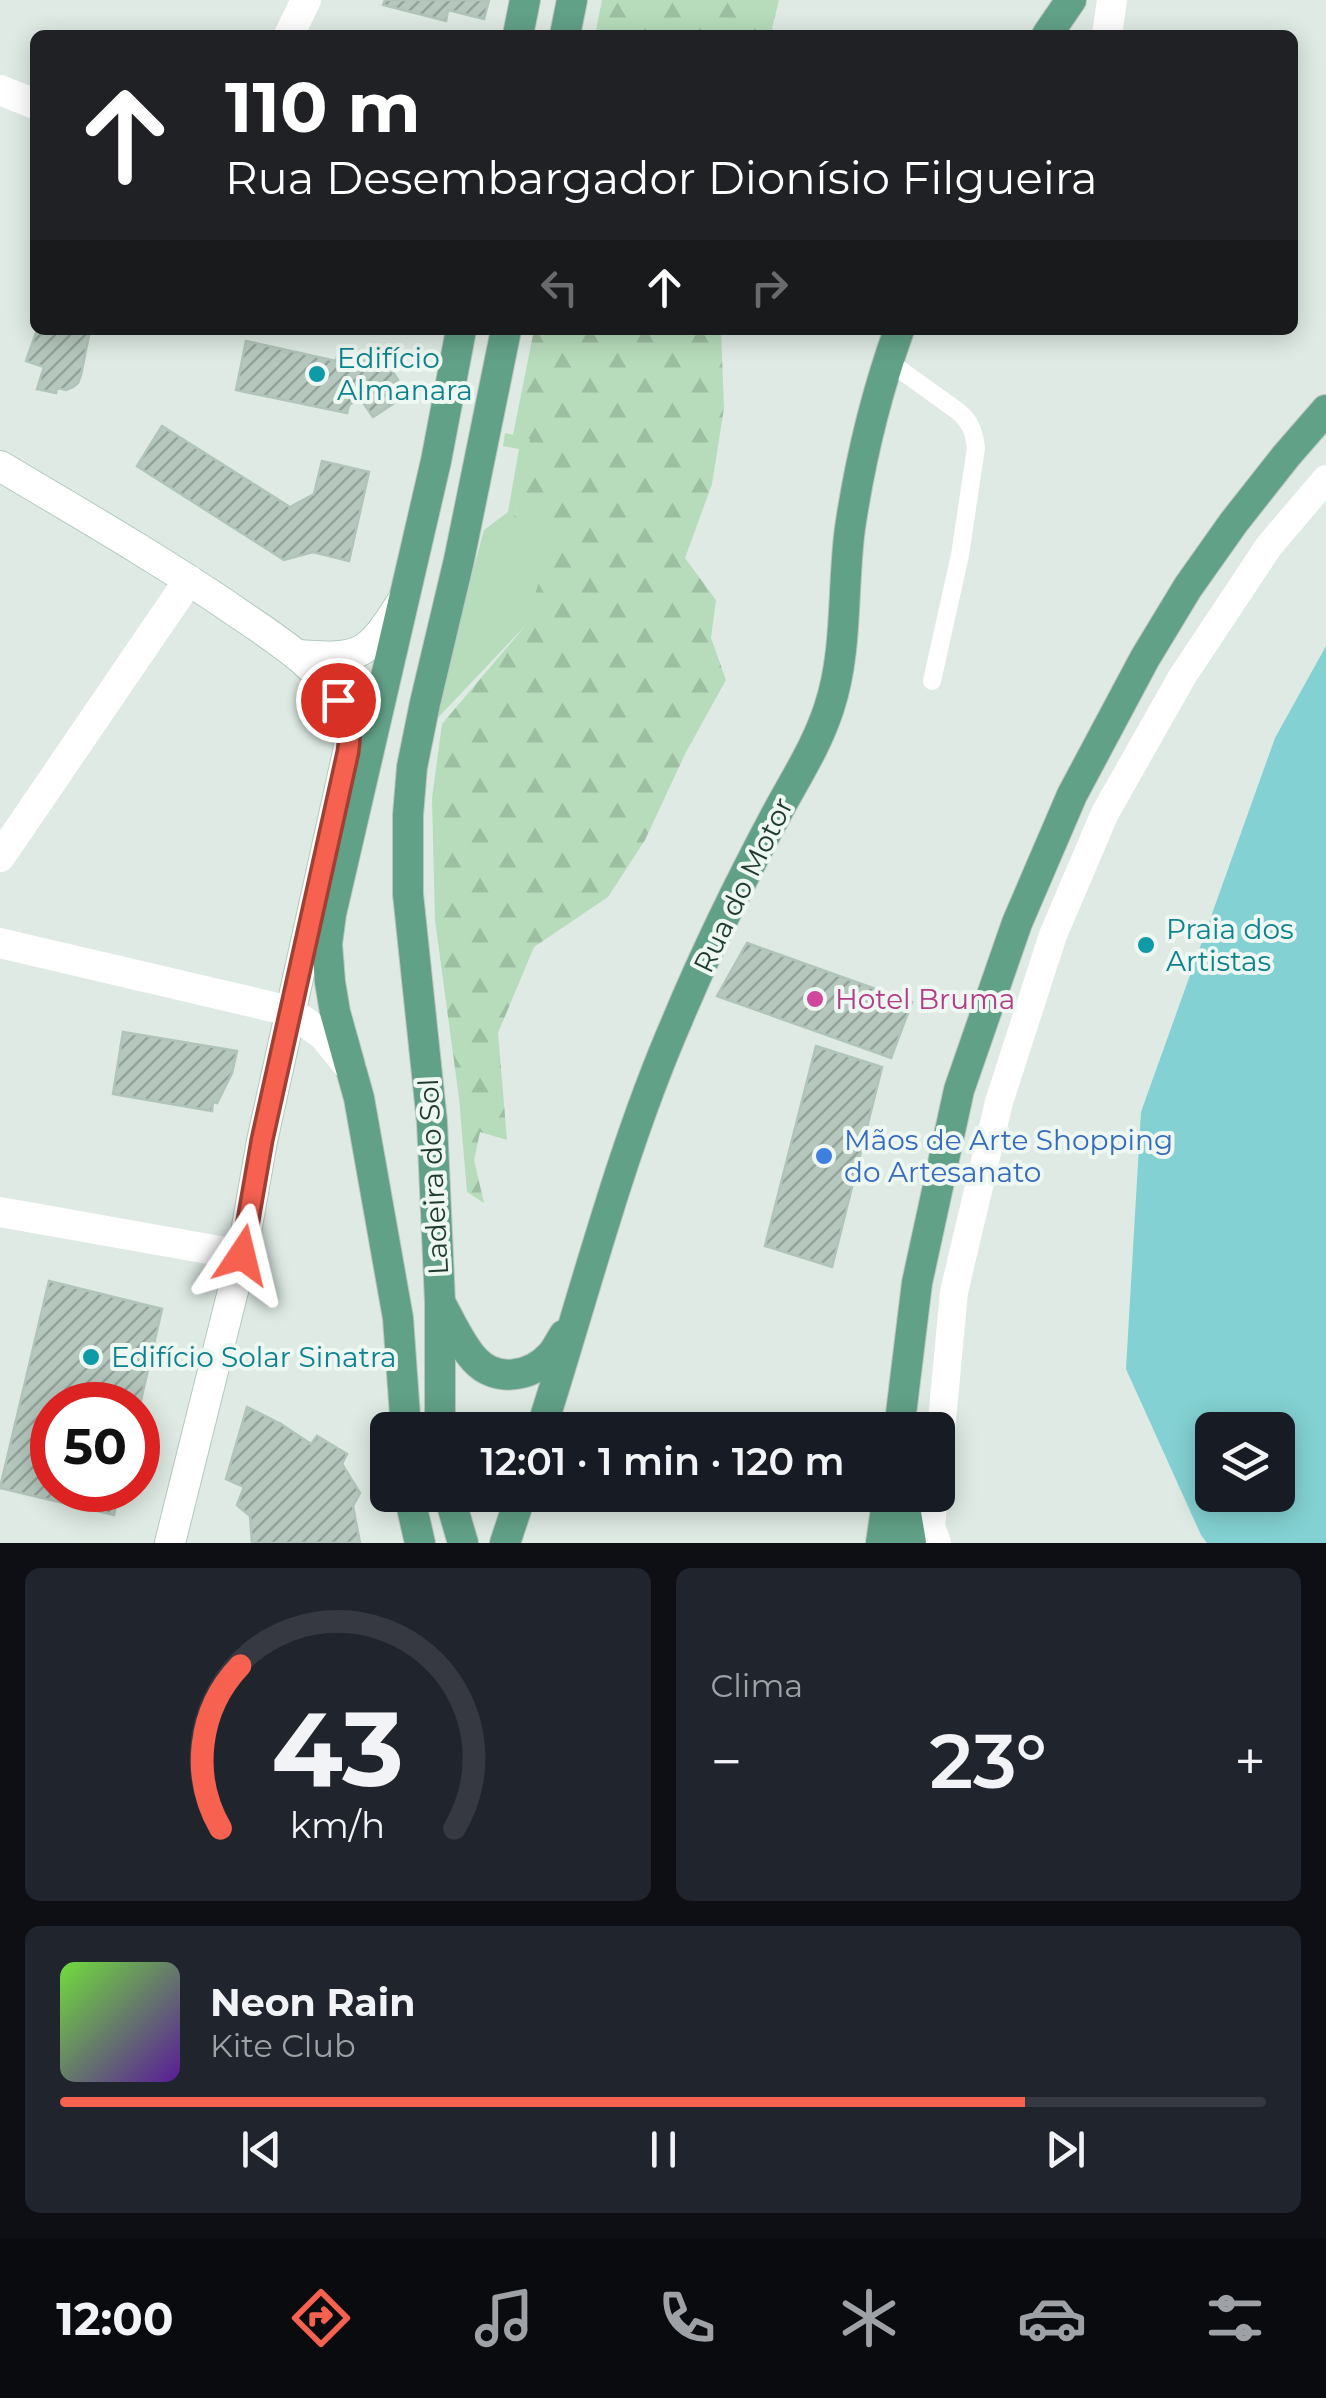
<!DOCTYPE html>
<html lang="pt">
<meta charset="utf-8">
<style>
:root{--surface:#171b24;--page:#20242c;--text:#f1f3f6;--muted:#9ea1a6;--line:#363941;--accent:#f66150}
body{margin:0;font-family:Montserrat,sans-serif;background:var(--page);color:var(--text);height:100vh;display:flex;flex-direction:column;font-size:38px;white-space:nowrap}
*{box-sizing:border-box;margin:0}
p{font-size:32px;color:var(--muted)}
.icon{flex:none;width:55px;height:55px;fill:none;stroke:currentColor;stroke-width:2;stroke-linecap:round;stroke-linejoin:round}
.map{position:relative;height:1543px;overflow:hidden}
.panel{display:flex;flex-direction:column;gap:25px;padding:25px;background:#0d0f14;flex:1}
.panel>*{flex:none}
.guide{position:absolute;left:30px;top:30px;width:1268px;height:305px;border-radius:15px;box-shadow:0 5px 25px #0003;background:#202124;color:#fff;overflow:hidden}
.controls{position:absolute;left:1195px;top:1412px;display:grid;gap:20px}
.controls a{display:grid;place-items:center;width:100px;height:100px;border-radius:15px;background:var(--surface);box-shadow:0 5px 25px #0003;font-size:50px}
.speed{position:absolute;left:30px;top:1382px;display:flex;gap:20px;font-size:50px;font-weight:700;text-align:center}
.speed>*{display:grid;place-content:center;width:130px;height:130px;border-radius:50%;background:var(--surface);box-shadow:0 5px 25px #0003;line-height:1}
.speed .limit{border:15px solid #d22;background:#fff;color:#111}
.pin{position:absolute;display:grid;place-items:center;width:85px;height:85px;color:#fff;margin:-42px;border:5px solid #fff;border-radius:50%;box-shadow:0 2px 10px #0007}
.me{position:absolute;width:110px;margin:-55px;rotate:10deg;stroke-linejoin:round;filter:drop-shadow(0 0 8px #0008)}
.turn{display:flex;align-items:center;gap:35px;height:210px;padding:0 30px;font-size:45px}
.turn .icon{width:130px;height:130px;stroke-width:2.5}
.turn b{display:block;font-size:70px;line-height:85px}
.lanes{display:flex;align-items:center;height:95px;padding:0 30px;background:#0003;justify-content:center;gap:50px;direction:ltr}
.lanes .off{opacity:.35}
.big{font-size:75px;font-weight:600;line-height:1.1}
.panel .widget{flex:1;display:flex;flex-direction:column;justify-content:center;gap:15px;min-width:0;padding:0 35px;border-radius:15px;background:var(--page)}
.panel .dial{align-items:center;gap:0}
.dial svg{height:260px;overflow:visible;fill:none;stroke:var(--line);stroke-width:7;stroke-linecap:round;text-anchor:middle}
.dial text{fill:var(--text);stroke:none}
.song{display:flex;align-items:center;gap:30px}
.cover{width:120px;height:120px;border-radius:15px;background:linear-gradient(135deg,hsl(100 70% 55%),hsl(270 70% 35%))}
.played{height:10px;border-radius:5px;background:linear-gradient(90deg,var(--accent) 80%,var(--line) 80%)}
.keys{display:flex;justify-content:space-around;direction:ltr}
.heat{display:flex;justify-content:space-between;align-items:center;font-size:55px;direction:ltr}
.panel .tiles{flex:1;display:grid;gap:25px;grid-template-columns:1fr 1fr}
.widget:last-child{grid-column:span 2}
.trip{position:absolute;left:370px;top:1412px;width:585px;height:100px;border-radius:15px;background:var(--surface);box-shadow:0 5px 25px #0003;font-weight:600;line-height:100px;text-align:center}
.dock{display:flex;height:160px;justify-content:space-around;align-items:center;background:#090b0e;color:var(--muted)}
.dock .icon{width:70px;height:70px}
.dock .on{color:var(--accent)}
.dock b{font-size:45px;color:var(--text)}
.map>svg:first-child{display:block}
.forest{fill:url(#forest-firs)}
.park{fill:#b6dcbb}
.water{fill:#83d1d2;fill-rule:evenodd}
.building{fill:url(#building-hatch);stroke:#b0c4b9;stroke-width:2.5}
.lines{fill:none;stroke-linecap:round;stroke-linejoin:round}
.secondary-casing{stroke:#b1cabd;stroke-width:32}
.primary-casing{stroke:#bcc4c1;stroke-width:32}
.service{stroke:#fff;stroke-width:18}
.pedestrian{stroke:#fff;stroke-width:28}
.minor{stroke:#fff;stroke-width:30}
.secondary{stroke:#fff;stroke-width:30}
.primary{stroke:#61a187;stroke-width:30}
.route-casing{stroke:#a03f34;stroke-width:25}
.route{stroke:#f66150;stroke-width:18}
.culture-dot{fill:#0f9aa8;stroke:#eef7f1;stroke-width:4}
.hotel-dot{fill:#d1479c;stroke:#eef7f1;stroke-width:4}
.shop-dot{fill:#3f7fe0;stroke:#eef7f1;stroke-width:4}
.labels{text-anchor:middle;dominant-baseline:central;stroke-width:8;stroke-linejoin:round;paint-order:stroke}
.culture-label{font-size:28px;fill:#0d838f;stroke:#eef7f1;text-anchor:start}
.street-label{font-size:28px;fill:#1f3a2f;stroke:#eef7f1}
.hotel-label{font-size:28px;fill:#b23c85;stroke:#eef7f1;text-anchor:start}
.shop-label{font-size:28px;fill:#366cbe;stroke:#eef7f1;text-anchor:start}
</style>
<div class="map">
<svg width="1326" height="1543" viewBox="0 0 1326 1543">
<defs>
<pattern id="forest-firs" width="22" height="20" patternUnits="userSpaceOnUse" patternTransform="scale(2.5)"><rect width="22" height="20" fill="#b6dcbb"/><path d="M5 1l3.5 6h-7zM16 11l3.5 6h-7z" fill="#9cbea1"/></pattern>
<pattern id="building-hatch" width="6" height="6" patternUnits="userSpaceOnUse" patternTransform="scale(2.5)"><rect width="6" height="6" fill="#b6c8be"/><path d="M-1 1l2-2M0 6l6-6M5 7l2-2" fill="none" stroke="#93a39b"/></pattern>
</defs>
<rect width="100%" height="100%" fill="#deeae3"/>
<g class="forest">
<path d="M602 0H779L772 28 774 35H595Z"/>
<path d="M534 330H721L724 408 712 484 685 558 716 600 711 638 726 680 686 752 645 840 608 897 534 947 498 1033 507 1140 480 1132 474 1160 484 1203 467 1192 459 1098 435 920 432 799 442 724 526 625 514 517 529 440 513 435Z"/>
</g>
<path class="park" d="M505 433 530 439 514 517 544 527 549 548 526 625 431 725 484 530 508 512 519 449 503 446Z"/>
<path class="water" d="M1326 646V1543H1207L1201 1535 1126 1369 1141 1112 1275 738ZM1212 1430H1278V1495H1212Z"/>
<g class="building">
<path d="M385 0H489L484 19 448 10 446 21 383 5Z"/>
<path d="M37 330H90L81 375 78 383 73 387 66 390 57 388 56 393 37 389 44 367 26 361Z"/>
<path d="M246 341 336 361 339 348 369 355 367 363 369 368 384 358 398 380 384 390 393 404 373 417 360 398 349 405 347 413 236 390Z"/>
<path d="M162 426 290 507 314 494 322 461 369 472 349 561 313 552 284 560 137 466Z"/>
<path d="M747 943 912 1002 891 1058 717 996Z"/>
<path d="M123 1032 237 1051 232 1073 217 1103 213 1102 212 1111 113 1094Z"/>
<path d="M816 1046 882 1067 832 1267 765 1246Z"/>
<path d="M49 1281 162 1309 138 1413V1405H52V1490H119L114 1515 0 1488Z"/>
<path d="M247 1407 281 1424 311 1444 317 1436 347 1454 342 1464 360 1493 353 1506 360 1543H252L250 1516 237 1505 244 1487 226 1479Z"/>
</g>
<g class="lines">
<defs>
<g id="secondary">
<path d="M0 466C79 513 159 559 235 611 274 638 318 664 343 707 351 722 350 736 348 752L262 1141 242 1255 170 1543"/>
<path d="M299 655C361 660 368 655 401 603"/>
</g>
<g id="primary">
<path d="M518 35 525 0"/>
<path d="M565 35 572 0"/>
<path d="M1047 35 1071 0"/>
<path d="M442 1306C452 1324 461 1345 475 1360 496 1383 531 1377 551 1355 556 1350 560 1341 564 1335"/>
<path d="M406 1430 398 1318 359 1098 335 1012 330 982 327 944 331 914 436 461 461 330"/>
<path d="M440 1430V1302L432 1122 408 894V815L412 767 425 703 459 560 506 330"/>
<path d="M541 1430C585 1293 620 1152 677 1021 707 949 742 878 779 809 797 776 817 745 829 708 848 651 842 587 850 528 860 461 876 394 899 330"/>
<path d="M899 1430 917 1283 959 1090 1017 923 1072 795 1145 658 1188 587 1234 522 1286 456 1326 410"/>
<path d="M409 1495 420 1543"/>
<path d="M449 1495 463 1543"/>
<path d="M903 1495 911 1543"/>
<path d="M505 1543 521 1495"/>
<path d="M881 1543 888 1495"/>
</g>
</defs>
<use href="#secondary" class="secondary-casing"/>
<use href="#primary" class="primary-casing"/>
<path class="service" d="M888 361 959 412C971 423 974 432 976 448L960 555 932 681"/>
<g class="pedestrian">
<path d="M938 1463 954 1292 999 1102 1053 935 1105 813 1182 677 1269 546 1326 479"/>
<path d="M934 1495 931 1526 937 1543"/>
</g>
<g class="minor">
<path d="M289 35 306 0"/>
<path d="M1107 35 1112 0"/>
<path d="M0 90 35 104"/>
<path d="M0 857 189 580"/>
<path d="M0 943 290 1011 324 1036 351 1069"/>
<path d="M0 1212 242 1255"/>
</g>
<use href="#secondary" class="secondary"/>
<use href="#primary" class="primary"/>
</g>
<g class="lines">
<defs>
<path id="route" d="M242 1255 262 1140 348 752C351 732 350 717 338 700"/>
</defs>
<use href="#route" class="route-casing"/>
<use href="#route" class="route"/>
</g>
<g class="culture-dot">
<circle cx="317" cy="374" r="10"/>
<circle cx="1146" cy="945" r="10"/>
<circle cx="91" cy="1357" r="10"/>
</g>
<circle class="hotel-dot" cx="815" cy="999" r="10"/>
<circle class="shop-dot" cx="824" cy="1156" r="10"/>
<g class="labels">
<g class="culture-label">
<text x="337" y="358">Edifício<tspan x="337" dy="32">Almanara</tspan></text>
<text x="1166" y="929">Praia dos<tspan x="1166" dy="32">Artistas</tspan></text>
<text x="111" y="1357">Edifício Solar Sinatra</text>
</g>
<g class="street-label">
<text transform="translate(743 885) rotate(-64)">Rua do Motor</text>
<text transform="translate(433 1177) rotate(-93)">Ladeira do Sol</text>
</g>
<g class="hotel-label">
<text x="835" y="999">Hotel Bruma</text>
</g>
<g class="shop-label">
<text x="844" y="1140">Mãos de Arte Shopping<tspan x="844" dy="32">do Artesanato</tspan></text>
</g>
</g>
</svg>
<div class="controls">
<a><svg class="icon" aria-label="layers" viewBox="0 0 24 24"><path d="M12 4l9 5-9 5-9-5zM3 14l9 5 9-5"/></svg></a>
</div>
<div class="speed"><div class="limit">50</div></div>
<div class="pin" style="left:338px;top:700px;background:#d93025"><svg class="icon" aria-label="arrive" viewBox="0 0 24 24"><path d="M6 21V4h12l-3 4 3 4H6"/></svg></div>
<svg class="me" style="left:242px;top:1255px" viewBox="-20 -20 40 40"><path d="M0-17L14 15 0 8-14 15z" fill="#f66150" stroke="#fff" stroke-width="4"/></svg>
<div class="trip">12:01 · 1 min · 120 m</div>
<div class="guide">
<div class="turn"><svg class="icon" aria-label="ahead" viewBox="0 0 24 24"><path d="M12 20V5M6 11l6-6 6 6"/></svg><div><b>110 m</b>Rua Desembargador Dionísio Filgueira</div></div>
<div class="lanes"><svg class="icon off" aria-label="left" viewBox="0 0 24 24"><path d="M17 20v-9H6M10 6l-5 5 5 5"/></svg><svg class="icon" aria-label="ahead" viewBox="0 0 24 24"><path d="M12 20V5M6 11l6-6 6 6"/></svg><svg class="icon off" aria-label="right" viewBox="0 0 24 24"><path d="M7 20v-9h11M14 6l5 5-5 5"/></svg></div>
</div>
</div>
<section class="panel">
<div class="tiles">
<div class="widget dial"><svg viewBox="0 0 100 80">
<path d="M14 69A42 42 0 1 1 86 69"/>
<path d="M14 69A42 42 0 0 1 20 19" stroke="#f66150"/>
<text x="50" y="56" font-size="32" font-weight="700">43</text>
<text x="50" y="72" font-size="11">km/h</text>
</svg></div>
<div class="widget"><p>Clima</p>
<div class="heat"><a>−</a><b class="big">23°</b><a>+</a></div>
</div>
<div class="widget">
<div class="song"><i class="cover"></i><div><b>Neon Rain</b><p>Kite Club</p></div></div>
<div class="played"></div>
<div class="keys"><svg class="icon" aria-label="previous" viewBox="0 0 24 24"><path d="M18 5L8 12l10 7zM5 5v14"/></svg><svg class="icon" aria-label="pause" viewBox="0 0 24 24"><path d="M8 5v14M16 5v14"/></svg><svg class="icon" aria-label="next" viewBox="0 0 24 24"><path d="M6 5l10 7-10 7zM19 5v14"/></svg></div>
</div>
</div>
</section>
<nav class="dock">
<b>12:00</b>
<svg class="icon on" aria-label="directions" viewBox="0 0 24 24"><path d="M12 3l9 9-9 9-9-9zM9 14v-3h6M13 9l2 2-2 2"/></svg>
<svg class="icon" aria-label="music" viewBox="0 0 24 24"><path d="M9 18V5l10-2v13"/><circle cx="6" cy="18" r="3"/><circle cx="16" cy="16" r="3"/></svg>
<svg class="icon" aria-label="phone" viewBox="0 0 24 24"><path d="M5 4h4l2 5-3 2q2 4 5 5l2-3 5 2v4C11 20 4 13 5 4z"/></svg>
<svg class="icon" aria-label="climate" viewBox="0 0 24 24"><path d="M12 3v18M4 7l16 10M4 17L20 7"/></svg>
<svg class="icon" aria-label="car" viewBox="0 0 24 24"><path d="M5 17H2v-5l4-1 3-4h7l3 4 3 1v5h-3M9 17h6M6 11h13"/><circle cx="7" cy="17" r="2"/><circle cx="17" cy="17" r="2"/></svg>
<svg class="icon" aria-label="filters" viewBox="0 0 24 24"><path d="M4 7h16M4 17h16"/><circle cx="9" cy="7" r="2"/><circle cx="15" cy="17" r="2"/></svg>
</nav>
